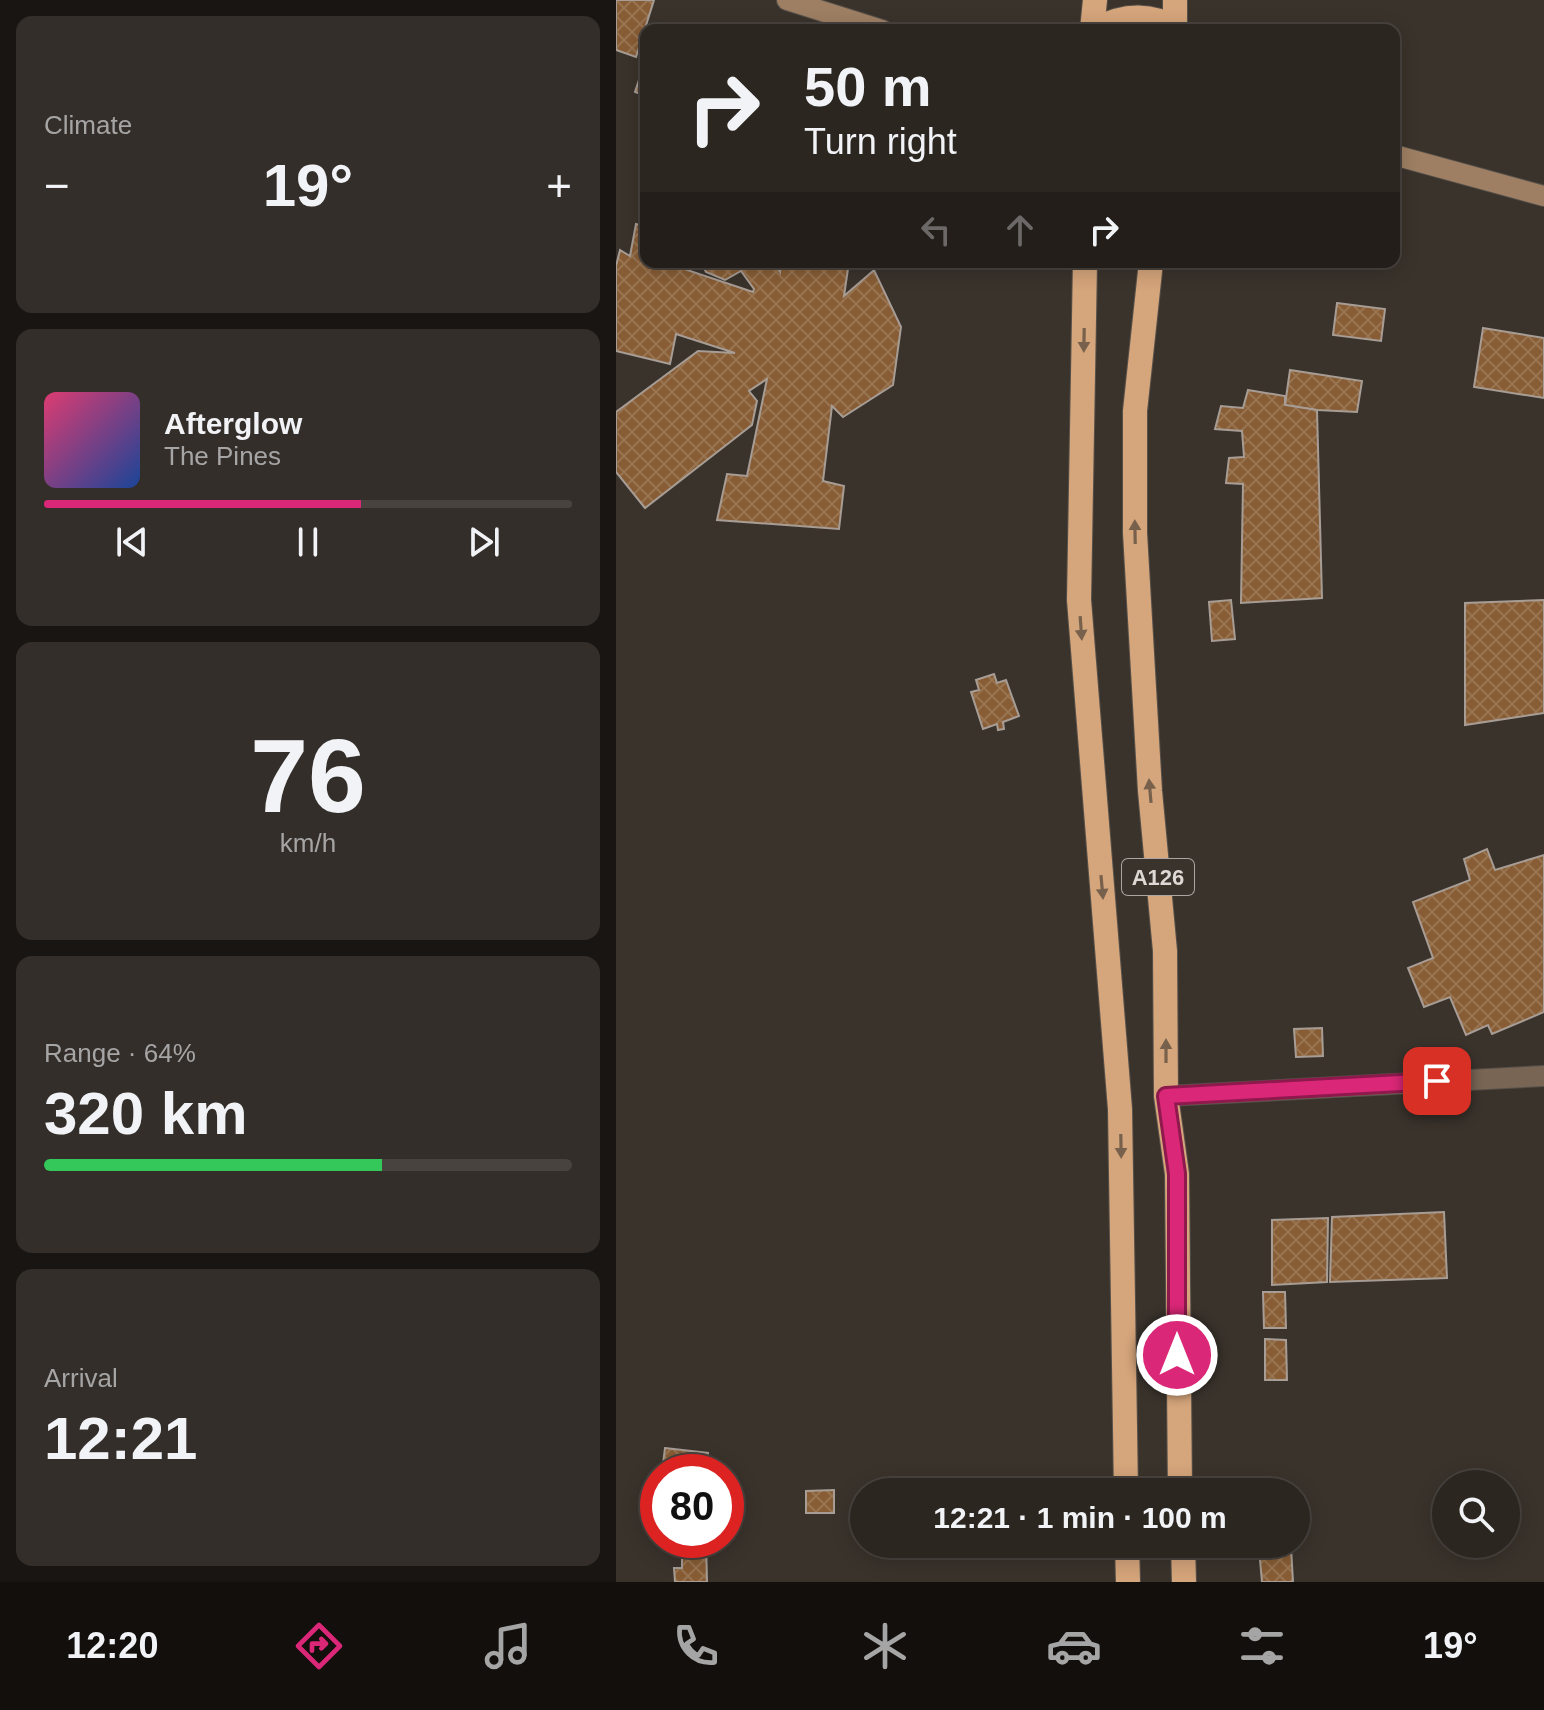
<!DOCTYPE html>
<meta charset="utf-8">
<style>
:root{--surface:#2c2621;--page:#342e2a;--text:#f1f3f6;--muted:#a6a5a5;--line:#48433f;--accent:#db2777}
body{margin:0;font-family:Arial,sans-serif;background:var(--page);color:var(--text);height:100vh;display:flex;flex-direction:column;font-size:30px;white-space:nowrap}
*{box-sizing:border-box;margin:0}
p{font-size:26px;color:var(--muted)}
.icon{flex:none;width:44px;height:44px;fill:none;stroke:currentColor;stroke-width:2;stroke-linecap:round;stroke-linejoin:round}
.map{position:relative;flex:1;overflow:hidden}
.drawer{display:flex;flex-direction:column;gap:16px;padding:16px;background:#181512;width:616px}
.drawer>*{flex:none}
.hud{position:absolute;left:24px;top:24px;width:760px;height:244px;border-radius:16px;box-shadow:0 4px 20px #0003,0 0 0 2px var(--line);background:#2c2621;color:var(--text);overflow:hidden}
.controls{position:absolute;left:816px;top:1470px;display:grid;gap:16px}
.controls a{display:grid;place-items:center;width:88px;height:88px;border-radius:50%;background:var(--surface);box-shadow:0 4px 20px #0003,0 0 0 2px var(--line);font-size:40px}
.speed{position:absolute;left:24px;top:1454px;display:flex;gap:16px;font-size:40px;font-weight:700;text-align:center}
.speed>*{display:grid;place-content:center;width:104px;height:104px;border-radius:50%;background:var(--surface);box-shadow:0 4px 20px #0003,0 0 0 2px var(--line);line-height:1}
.speed .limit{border:12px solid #d22;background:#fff;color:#111}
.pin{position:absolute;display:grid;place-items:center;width:68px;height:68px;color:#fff;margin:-34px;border-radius:16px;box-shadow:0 4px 12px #0006}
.me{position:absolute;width:88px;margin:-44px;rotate:0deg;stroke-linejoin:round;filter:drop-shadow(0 0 6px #0008)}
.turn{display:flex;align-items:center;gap:28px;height:168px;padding:0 32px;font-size:36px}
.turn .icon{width:104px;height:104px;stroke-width:2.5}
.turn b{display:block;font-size:56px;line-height:68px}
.lanes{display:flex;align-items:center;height:76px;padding:0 32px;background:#0003;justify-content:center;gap:40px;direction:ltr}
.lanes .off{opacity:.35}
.big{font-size:60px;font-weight:700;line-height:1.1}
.drawer .widget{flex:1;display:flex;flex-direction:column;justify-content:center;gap:12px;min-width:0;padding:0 28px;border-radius:16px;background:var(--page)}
.drawer .dial{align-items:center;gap:0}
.dial b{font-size:104px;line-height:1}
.song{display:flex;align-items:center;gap:24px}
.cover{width:96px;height:96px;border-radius:12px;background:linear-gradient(135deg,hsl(340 70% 55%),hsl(220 70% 35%))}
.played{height:8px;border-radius:4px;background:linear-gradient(90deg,var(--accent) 60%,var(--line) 60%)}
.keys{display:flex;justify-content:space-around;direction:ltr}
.heat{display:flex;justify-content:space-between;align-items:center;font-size:44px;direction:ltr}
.charge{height:12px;border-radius:6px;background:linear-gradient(90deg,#34c759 64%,var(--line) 0)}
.trip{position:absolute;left:234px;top:1478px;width:460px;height:80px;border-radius:40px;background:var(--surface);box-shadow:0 4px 20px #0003,0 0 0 2px var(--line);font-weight:700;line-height:80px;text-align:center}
.menu{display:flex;height:128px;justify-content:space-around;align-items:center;background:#120f0d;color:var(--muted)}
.menu .icon{width:56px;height:56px}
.menu .current{color:var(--accent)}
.menu b{font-size:36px;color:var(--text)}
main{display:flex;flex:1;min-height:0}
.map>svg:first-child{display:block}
.building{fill:url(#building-cross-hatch);stroke:#a79d95;stroke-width:2}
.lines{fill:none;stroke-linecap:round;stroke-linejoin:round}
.street-casing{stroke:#57514a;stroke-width:22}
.secondary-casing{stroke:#57514a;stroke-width:22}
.highway-casing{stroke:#57514a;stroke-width:26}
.street{stroke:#786554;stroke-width:20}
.secondary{stroke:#9e7f64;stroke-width:20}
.highway{stroke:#d5a57b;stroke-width:24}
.oneway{fill:#78614c}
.route-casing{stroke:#8e194d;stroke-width:20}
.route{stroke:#db2777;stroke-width:14}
.labels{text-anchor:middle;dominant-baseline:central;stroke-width:8;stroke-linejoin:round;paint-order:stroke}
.shield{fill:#3a332c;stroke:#aca6a2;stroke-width:2}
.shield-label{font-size:22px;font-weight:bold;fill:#ddd8d4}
</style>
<main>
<section class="drawer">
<div class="widget"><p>Climate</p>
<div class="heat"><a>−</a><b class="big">19°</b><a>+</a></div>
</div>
<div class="widget">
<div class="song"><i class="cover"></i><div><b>Afterglow</b><p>The Pines</p></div></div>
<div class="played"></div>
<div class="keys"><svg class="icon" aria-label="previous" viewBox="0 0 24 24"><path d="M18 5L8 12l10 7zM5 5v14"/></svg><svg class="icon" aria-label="pause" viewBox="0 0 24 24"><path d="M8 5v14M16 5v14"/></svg><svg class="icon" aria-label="next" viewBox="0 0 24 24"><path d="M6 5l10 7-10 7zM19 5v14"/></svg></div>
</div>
<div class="widget dial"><b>76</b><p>km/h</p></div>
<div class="widget"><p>Range · 64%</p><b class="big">320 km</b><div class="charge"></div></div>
<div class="widget"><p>Arrival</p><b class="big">12:21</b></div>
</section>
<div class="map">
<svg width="928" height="1582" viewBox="0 0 928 1582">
<defs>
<pattern id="building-cross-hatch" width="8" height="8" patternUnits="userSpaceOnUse" patternTransform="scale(2)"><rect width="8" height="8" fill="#885d35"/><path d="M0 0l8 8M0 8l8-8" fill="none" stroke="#987451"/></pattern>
</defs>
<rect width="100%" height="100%" fill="#3a332c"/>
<g class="building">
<path d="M0 0H38L20 57 0 50Z"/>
<path d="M30 59V96L19 92Z"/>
<path d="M20 224 30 227V262H64L62 267 137 292 138 289 125 271 109 280 90 272 85 262H159L164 272 165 262H233L228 296 258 270 285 327 277 385 227 417 216 406 207 481 228 486 223 529 101 520 111 474 131 476 151 379 133 391 141 401 136 425 29 508 0 472V412L82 351 119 353 60 334 54 364 0 351V266L4 250 14 256Z"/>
<path d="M721 303 769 309 765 341 717 335Z"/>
<path d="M867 328 928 338V398L858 387Z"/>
<path d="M674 370 746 381 741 412 701 410 669 405Z"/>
<path d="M632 390 669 396V405L701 410 706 598 625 603 627 484 610 483 613 458 628 457 626 431 599 429 605 406 627 408Z"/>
<path d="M615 600 619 639 596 641 593 602Z"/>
<path d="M928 600V713L849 725V603Z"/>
<path d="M378 674 381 683 390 680 403 716 387 722 388 729 382 730 381 724 367 729 355 692 363 690 360 680Z"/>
<path d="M871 849 879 870 928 855V1012L876 1034 872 1025 850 1035 834 997 808 1007 792 968 817 958 797 902 854 880 848 859Z"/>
<path d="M706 1028 707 1056 680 1057 678 1029Z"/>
<path d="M828 1212 831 1278 714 1282 716 1217Z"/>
<path d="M712 1218 711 1282 656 1285V1220Z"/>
<path d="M647 1292H669L670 1328H648Z"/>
<path d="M649 1339 670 1340 671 1380H649Z"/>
<path d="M49 1448 92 1453 90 1472H46Z"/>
<path d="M218 1490V1513H190V1491Z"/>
<path d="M66 1540H90L91 1582H59L58 1568H66Z"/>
<path d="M675 1547 677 1582H646L643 1549Z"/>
</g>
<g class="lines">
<defs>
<path id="street" d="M550 1096 928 1076"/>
<g id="secondary">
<path d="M171 0 266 30"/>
<path d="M778 155 928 196"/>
</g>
<g id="highway">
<path d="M559 27V0"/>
<path d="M476 30 479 0"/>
<path d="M478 30C506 15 534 12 562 30"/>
<path d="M469 262 463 600 504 1109 510 1492"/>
<path d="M535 262 519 411V533L534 791 549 951 550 1096 561 1174 564 1492"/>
<path d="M511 1544 512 1582"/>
<path d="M567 1544 568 1582"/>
</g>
</defs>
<use href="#street" class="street-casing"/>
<use href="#secondary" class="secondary-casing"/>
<use href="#highway" class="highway-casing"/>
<use href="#street" class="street"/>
<use href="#secondary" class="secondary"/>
<use href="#highway" class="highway"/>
</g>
<defs><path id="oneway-solid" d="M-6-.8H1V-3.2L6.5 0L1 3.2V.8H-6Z" transform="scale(2)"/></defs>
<g class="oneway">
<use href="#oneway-solid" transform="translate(468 340) rotate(91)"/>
<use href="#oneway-solid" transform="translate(519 532) rotate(-91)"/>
<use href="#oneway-solid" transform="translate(465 628) rotate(86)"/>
<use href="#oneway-solid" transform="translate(534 791) rotate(-95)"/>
<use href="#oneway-solid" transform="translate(486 887) rotate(85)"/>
<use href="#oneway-solid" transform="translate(550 1051) rotate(-90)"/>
<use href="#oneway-solid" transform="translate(505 1146) rotate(89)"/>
</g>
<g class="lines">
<defs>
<path id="route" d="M561 1355V1174L550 1096 821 1081"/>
</defs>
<use href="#route" class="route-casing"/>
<use href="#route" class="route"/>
</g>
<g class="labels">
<rect class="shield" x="506" y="859" width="72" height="36" rx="6"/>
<g class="shield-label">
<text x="542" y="877">A126</text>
</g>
</g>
</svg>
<div class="controls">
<a><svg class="icon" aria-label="search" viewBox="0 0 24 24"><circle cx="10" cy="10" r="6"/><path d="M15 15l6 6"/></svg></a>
</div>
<div class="speed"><div class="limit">80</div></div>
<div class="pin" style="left:821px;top:1081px;background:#d93025"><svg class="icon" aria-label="arrive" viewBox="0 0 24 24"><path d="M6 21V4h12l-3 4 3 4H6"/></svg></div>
<svg class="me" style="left:561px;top:1355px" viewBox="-20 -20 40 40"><circle r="17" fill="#db2777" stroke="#fff" stroke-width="3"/><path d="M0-11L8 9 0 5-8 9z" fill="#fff"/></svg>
<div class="trip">12:21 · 1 min · 100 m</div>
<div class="hud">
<div class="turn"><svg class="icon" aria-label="right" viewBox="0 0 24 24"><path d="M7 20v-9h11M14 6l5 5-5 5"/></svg><div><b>50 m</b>Turn right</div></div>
<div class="lanes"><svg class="icon off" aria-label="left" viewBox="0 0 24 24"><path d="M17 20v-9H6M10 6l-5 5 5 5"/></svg><svg class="icon off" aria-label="ahead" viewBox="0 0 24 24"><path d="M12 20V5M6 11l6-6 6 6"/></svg><svg class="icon" aria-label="right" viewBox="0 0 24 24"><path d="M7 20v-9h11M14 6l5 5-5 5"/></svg></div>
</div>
</div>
</main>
<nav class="menu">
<b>12:20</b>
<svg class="icon current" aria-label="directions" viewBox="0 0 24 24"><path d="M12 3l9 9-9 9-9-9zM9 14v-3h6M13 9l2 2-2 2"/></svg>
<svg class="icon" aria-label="music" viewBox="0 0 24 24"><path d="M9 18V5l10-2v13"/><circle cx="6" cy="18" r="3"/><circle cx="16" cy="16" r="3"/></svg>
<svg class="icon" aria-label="phone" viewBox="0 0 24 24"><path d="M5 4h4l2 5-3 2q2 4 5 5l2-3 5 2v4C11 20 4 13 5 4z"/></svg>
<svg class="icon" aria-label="climate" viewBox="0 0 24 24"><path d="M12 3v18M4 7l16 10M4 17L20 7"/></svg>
<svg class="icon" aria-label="car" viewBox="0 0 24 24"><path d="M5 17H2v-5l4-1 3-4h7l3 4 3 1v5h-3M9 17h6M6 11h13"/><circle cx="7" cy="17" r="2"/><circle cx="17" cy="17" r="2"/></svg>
<svg class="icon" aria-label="filters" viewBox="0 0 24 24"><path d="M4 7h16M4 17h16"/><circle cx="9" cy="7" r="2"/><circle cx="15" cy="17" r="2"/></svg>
<b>19°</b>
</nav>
